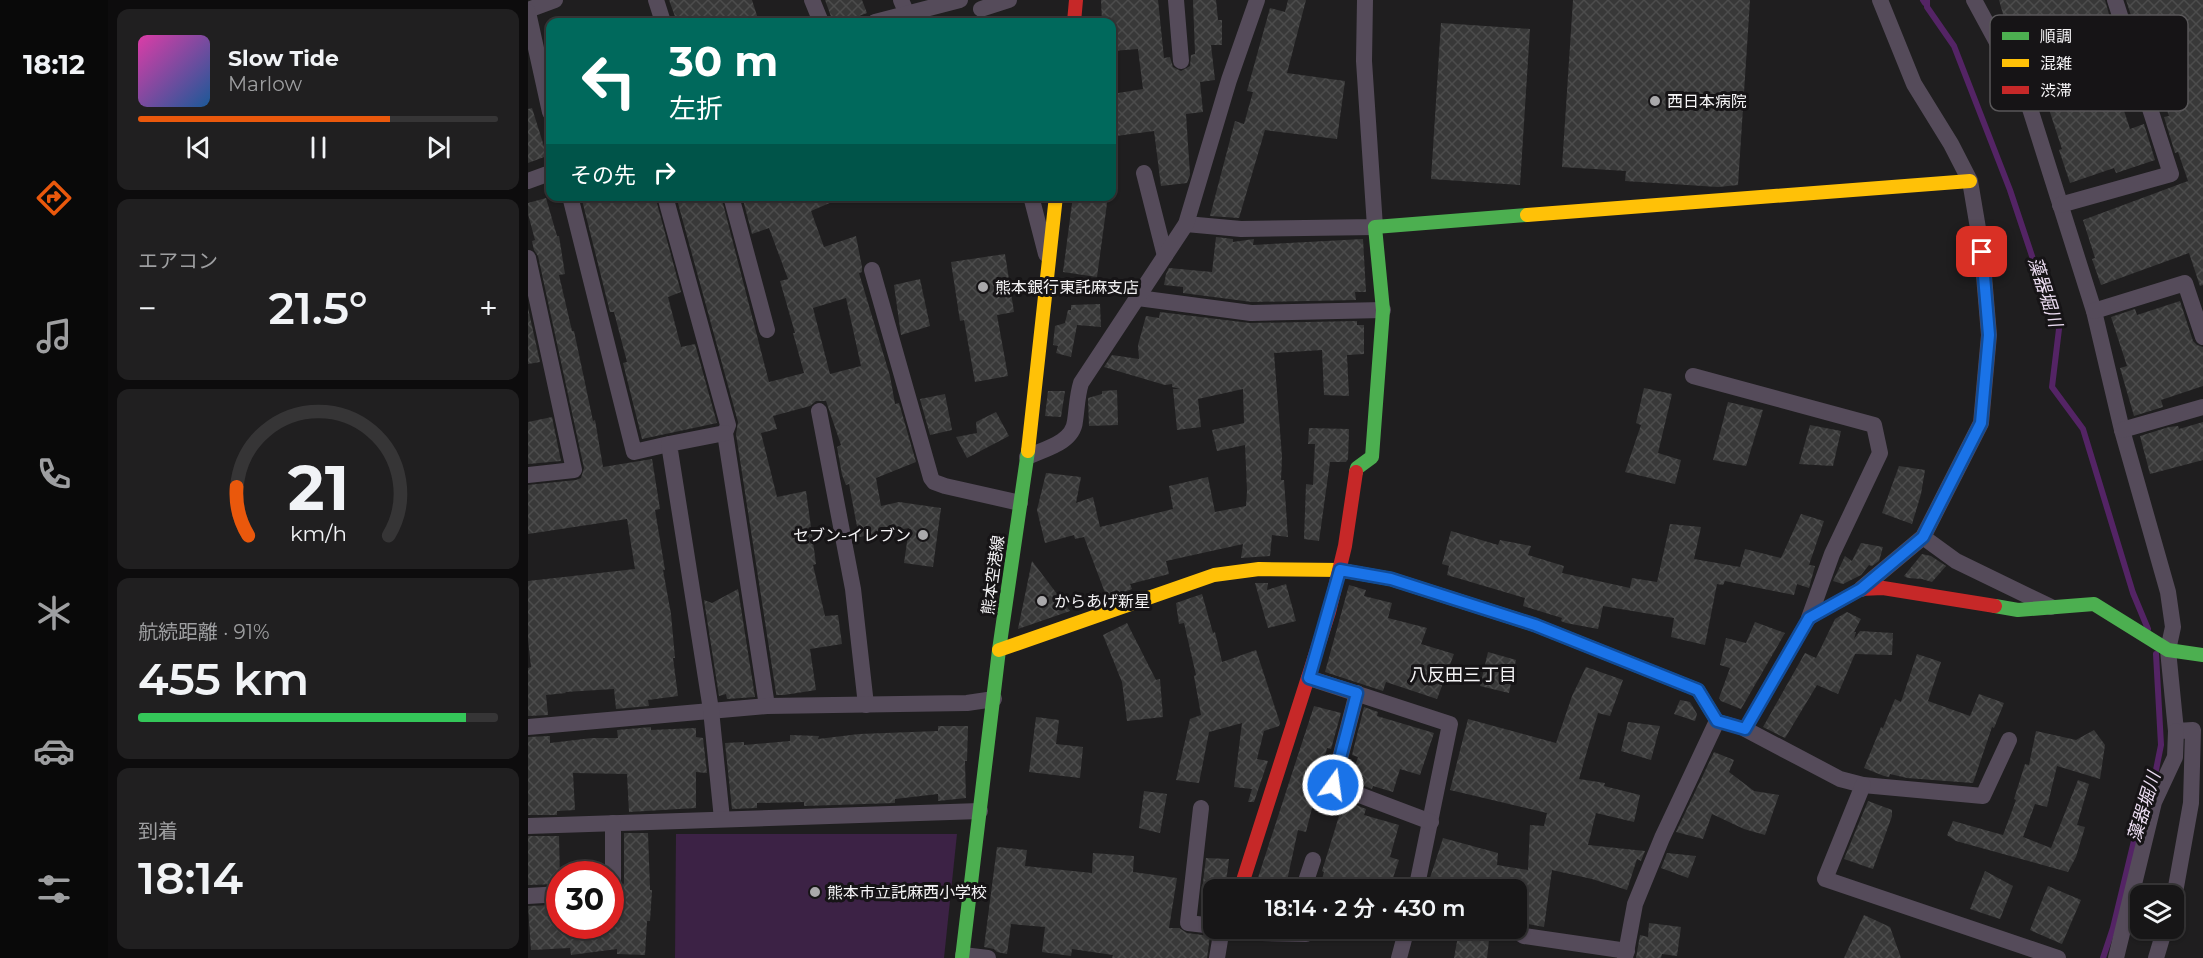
<!DOCTYPE html>
<html lang="ja">
<meta charset="utf-8">
<style>
:root{--surface:#171617;--page:#201f20;--text:#f1f3f6;--muted:#9e9fa1;--line:#363536;--accent:#ea580c}
body{margin:0;font-family:Montserrat,"Noto Sans JP",sans-serif;background:var(--page);color:var(--text);height:100vh;display:flex;flex-direction:column;font-size:22px;white-space:nowrap}
*{box-sizing:border-box;margin:0}
p{font-size:20px;color:var(--muted)}
.icon{flex:none;width:33px;height:33px;fill:none;stroke:currentColor;stroke-width:2;stroke-linecap:round;stroke-linejoin:round}
.map{position:relative;flex:1;overflow:hidden}
.drawer{display:flex;flex-direction:column;gap:9px;padding:9px;background:#0d0c0d;width:420px}
.drawer>*{flex:none}
.banner{position:absolute;left:18px;top:18px;width:570px;height:183px;border-radius:12px;box-shadow:0 2px 4px #0004,0 0 0 2px var(--line);background:#00695c;color:#fff;overflow:hidden}
.buttons{position:absolute;left:1602px;top:885px;display:grid;gap:12px}
.buttons a{display:grid;place-items:center;width:54px;height:54px;border-radius:12px;background:var(--surface);box-shadow:0 2px 4px #0004,0 0 0 2px var(--line);font-size:30px}
.speed{position:absolute;left:18px;top:861px;display:flex;gap:12px;font-size:30px;font-weight:700;text-align:center}
.speed>*{display:grid;place-content:center;width:78px;height:78px;border-radius:50%;background:var(--surface);box-shadow:0 2px 4px #0004,0 0 0 2px var(--line);line-height:1}
.speed .limit{border:9px solid #d22;background:#fff;color:#111}
.pin{position:absolute;display:grid;place-items:center;width:51px;height:51px;color:#fff;margin:-26px;border-radius:12px;box-shadow:0 3px 9px #0006}
.me{position:absolute;width:66px;margin:-33px;rotate:14deg;stroke-linejoin:round;filter:drop-shadow(0 0 4px #0008)}
.turn{display:flex;align-items:center;gap:21px;height:126px;padding:0 24px;font-size:27px}
.turn .icon{width:78px;height:78px;stroke-width:2.5}
.turn b{display:block;font-size:42px;line-height:51px}
.then{display:flex;align-items:center;height:57px;padding:0 24px;background:#0003;gap:12px;font-size:22px}
.big{font-size:45px;font-weight:600;line-height:1.1}
.drawer .tile{flex:1;display:flex;flex-direction:column;justify-content:center;gap:9px;min-width:0;padding:0 21px;border-radius:12px;background:var(--page)}
.drawer .dial{align-items:center;gap:0}
.dial svg{height:156px;overflow:visible;fill:none;stroke:var(--line);stroke-width:7;stroke-linecap:round;text-anchor:middle}
.dial text{fill:var(--text);stroke:none}
.song{display:flex;align-items:center;gap:18px}
.cover{width:72px;height:72px;border-radius:9px;background:linear-gradient(135deg,hsl(320 70% 55%),hsl(210 70% 35%))}
.played{height:6px;border-radius:3px;background:linear-gradient(90deg,var(--accent) 70%,var(--line) 70%)}
.keys{display:flex;justify-content:space-around;direction:ltr}
.heat{display:flex;justify-content:space-between;align-items:center;font-size:33px;direction:ltr}
.charge{height:9px;border-radius:4px;background:linear-gradient(90deg,#34c759 91%,var(--line) 0)}
.trip{position:absolute;left:675px;top:879px;width:324px;height:60px;border-radius:12px;background:var(--surface);box-shadow:0 2px 4px #0004,0 0 0 2px var(--line);font-weight:600;line-height:60px;text-align:center}
main{display:flex;flex:1;min-height:0}
.tabs{display:flex;flex-direction:column;width:108px;justify-content:space-around;align-items:center;background:#090909;color:var(--muted)}
.tabs .icon{width:42px;height:42px}
.tabs .on{color:var(--accent)}
.tabs b{font-size:27px;color:var(--text)}
.map>svg:first-child{display:block}
.pitch{fill:#3c2245}
.lines{fill:none;stroke-linecap:round;stroke-linejoin:round}
.stream{stroke:#542465;stroke-width:6}
.building{fill:url(#building-cross-hatch);fill-rule:evenodd}
.street{stroke:#554b5a;stroke-width:16}
.fast{stroke:#4caf50;stroke-width:14}
.slow{stroke:#ffc107;stroke-width:14}
.jam{stroke:#c62828;stroke-width:14}
.route-casing{stroke:#114b97;stroke-width:15}
.route{stroke:#1a73e8;stroke-width:10}
.poi-dot{fill:#aaa9ab;stroke:#161416;stroke-width:2}
.labels{text-anchor:middle;dominant-baseline:central;stroke-width:6;stroke-linejoin:round;paint-order:stroke}
.poi-label{font-size:16px;fill:#f5f4f6;stroke:#161416;text-anchor:start}
.street-label{font-size:16px;fill:#f5f4f6;stroke:#161416}
.water-label{font-size:18px;font-style:italic;fill:#ecddf2;stroke:#161416}
.neighbourhood-label{font-size:18px;fill:#f5f4f6;stroke:#161416}
.key{fill:#161416;stroke:#595759;stroke-width:1.5}
.key-label{font-size:16px;fill:#f5f4f6}
</style>
<main>
<nav class="tabs">
<b>18:12</b>
<svg class="icon on" aria-label="directions" viewBox="0 0 24 24"><path d="M12 3l9 9-9 9-9-9zM9 14v-3h6M13 9l2 2-2 2"/></svg>
<svg class="icon" aria-label="music" viewBox="0 0 24 24"><path d="M9 18V5l10-2v13"/><circle cx="6" cy="18" r="3"/><circle cx="16" cy="16" r="3"/></svg>
<svg class="icon" aria-label="phone" viewBox="0 0 24 24"><path d="M5 4h4l2 5-3 2q2 4 5 5l2-3 5 2v4C11 20 4 13 5 4z"/></svg>
<svg class="icon" aria-label="climate" viewBox="0 0 24 24"><path d="M12 3v18M4 7l16 10M4 17L20 7"/></svg>
<svg class="icon" aria-label="car" viewBox="0 0 24 24"><path d="M5 17H2v-5l4-1 3-4h7l3 4 3 1v5h-3M9 17h6M6 11h13"/><circle cx="7" cy="17" r="2"/><circle cx="17" cy="17" r="2"/></svg>
<svg class="icon" aria-label="filters" viewBox="0 0 24 24"><path d="M4 7h16M4 17h16"/><circle cx="9" cy="7" r="2"/><circle cx="15" cy="17" r="2"/></svg>
</nav>
<section class="drawer">
<div class="tile">
<div class="song"><i class="cover"></i><div><b>Slow Tide</b><p>Marlow</p></div></div>
<div class="played"></div>
<div class="keys"><svg class="icon" aria-label="previous" viewBox="0 0 24 24"><path d="M18 5L8 12l10 7zM5 5v14"/></svg><svg class="icon" aria-label="pause" viewBox="0 0 24 24"><path d="M8 5v14M16 5v14"/></svg><svg class="icon" aria-label="next" viewBox="0 0 24 24"><path d="M6 5l10 7-10 7zM19 5v14"/></svg></div>
</div>
<div class="tile"><p>エアコン</p>
<div class="heat"><a>−</a><b class="big">21.5°</b><a>+</a></div>
</div>
<div class="tile dial"><svg viewBox="0 0 100 80">
<path d="M14 69A42 42 0 1 1 86 69"/>
<path d="M14 69A42 42 0 0 1 8 44" stroke="#ea580c"/>
<text x="50" y="56" font-size="32" font-weight="700">21</text>
<text x="50" y="72" font-size="11">km/h</text>
</svg></div>
<div class="tile"><p>航続距離 · 91%</p><b class="big">455 km</b><div class="charge"></div></div>
<div class="tile"><p>到着</p><b class="big">18:14</b></div>
</section>
<div class="map">
<svg width="1675" height="958" viewBox="0 0 1675 958">
<defs>
<pattern id="building-cross-hatch" width="8" height="8" patternUnits="userSpaceOnUse" patternTransform="scale(1.5)"><rect width="8" height="8" fill="#383838"/><path d="M0 0l8 8M0 8l8-8" fill="none" stroke="#4c4c4c"/></pattern>
</defs>
<rect width="100%" height="100%" fill="#1f1e1f"/>
<path class="pitch" d="M148 834H429L416 958H147Z"/>
<g class="lines">
<g class="stream">
<path d="M1395 0 1397 3 1399 0V7L1426 46 1482 190 1510 274 1531 329 1524 387 1555 429 1605 593 1620 629"/>
<path d="M1575 958 1585 928 1612 816 1626 780 1633 745 1628 654"/>
</g>
</g>
<g class="building">
<path d="M141 0H224L231 22H149Z"/>
<path d="M297 0H334L339 13 315 22H305Z"/>
<path d="M573 0H630L636 58 642 57 645 67 653 71 662 66 663 55 667 54 665 0H688L690 20H694V45H683L687 80 672 82 675 112 658 114 662 175 659 183 633 186 626 131 588 136 584 94 615 89 610 49 584 51V22H574Z"/>
<path d="M760 0H778L759 73 817 81 809 139 737 130 711 218 682 216 707 121 716 124 725 92 719 91 742 8 757 12Z"/>
<path d="M1045 0H1222L1210 185 1190 187 1097 181 1098 171 1034 167Z"/>
<path d="M1471 0H1577L1587 36 1503 68 1489 33 1481 35Z"/>
<path d="M1598 0H1675V285L1672 286 1661 253 1573 285 1564 259 1567 258 1555 220 1660 181 1650 152 1647 153 1636 117 1641 116 1631 87 1638 85 1621 33 1610 37Z"/>
<path d="M913 23 1002 29 992 185 903 179Z"/>
<path d="M1586 80 1602 129 1616 124 1627 160 1588 173 1586 168 1542 183 1531 150 1534 149 1519 103Z"/>
<path d="M4 108 19 156 0 163V109Z"/>
<path d="M53 196H127L153 292 140 297 153 347 167 344 189 423 114 439 95 363 99 362 86 312H82Z"/>
<path d="M148 196H193L241 382 276 373 265 333H267L252 281 260 279 241 228 224 234 214 196H318L283 211 296 247 328 236 334 267V272L331 273 362 376 367 404 371 403 388 462 348 478 353 506 371 502 413 508 405 567 376 563 381 528 331 537 321 484 318 485 314 475 309 447 313 445 298 401H288L282 406 245 416 249 429 233 433 249 497 278 491 288 564 285 565 297 616 310 615 314 644 282 649 288 690 256 695H248V693L208 434 210 422ZM318 298 333 366 302 374 285 308Z"/>
<path d="M545 196H580L569 277 535 272Z"/>
<path d="M18 198 29 236H31L37 274 31 275 44 331H46L65 421 67 420 75 467 124 459 132 509 127 510 137 570H135L143 614 147 658H145L150 696 120 700 121 706 88 709 86 689 37 692 38 693 18 695 20 715 0 716V668L3 667 0 640V581L107 569 99 519 0 534V485L48 480 53 478 56 468 10 256 6 250 4 241 7 240 0 214V203Z"/>
<path d="M688 237 705 239V242L726 239 725 245 835 239 838 292H827L828 300 724 302 655 293V287L636 285 638 274 641 268 684 272Z"/>
<path d="M477 254 486 312 469 315 480 376 447 382 436 320 432 321 423 262Z"/>
<path d="M392 279 402 326 373 335 366 285Z"/>
<path d="M1652 301 1665 341 1669 345 1675 347V386L1633 400 1635 407 1606 416 1592 368 1599 366 1583 317 1607 309 1609 315Z"/>
<path d="M572 304 573 327 549 325 543 357 528 353 530 346 525 345 527 326 537 323 540 310H543V305Z"/>
<path d="M0 308 12 362 0 364Z"/>
<path d="M632 312 722 323 829 321V325H836V354L819 355 821 396 796 395 794 350 746 353 754 457 753 480H756L760 537 744 535 742 556 713 558 715 544 638 561 641 574 602 584 604 589 579 598 556 537 547 539 546 535 517 543 509 510 518 473 553 477 548 503 565 497 572 527 645 509 641 486 680 477 687 512 718 506 719 491 717 445 689 451 684 430 716 423 715 389 670 399 673 427 649 430 645 389H652L644 387V384L637 385 576 367 584 355 611 359 610 345 618 316 631 318Z"/>
<path d="M1116 388 1144 394 1130 453 1153 460 1147 484 1097 472 1113 425 1108 423Z"/>
<path d="M589 390 590 425 561 426 560 398 574 394V391Z"/>
<path d="M520 391H537L533 417 517 416Z"/>
<path d="M417 394 424 430 402 435 392 399Z"/>
<path d="M1200 402 1235 410 1218 466 1185 460Z"/>
<path d="M468 412 481 436 439 458 428 437 449 433 448 422Z"/>
<path d="M24 417 33 461 0 464V422Z"/>
<path d="M1675 422V460L1622 474 1612 436 1641 427 1650 426 1651 429Z"/>
<path d="M1282 425 1313 431 1305 466 1271 464Z"/>
<path d="M781 428 821 429 820 459 818 462H802L791 541 776 539 778 484 785 485 787 444H780Z"/>
<path d="M1371 466 1397 470 1393 494 1384 524 1354 513Z"/>
<path d="M1273 514 1296 521 1281 565 1287 566 1281 588 1269 584 1266 595 1197 581 1195 585 1189 584 1177 645 1143 637 1146 618 1075 606 1070 629 1038 623 1033 621 1034 618 995 606 997 598 919 575 921 566 914 564 923 531 970 545 972 540 1003 546 1000 555 1036 566 1034 573 1102 588 1104 578 1129 582 1142 524 1173 527 1166 559 1212 567 1217 549 1253 558Z"/>
<path d="M1333 543 1355 547 1351 561 1344 566 1341 565 1333 575 1315 584 1305 581 1317 556 1324 561Z"/>
<path d="M1394 554 1403 556 1418 566 1404 582 1394 579 1380 578 1376 576Z"/>
<path d="M504 561 542 611 490 629Z"/>
<path d="M727 583H740L739 590 758 584 768 621 740 628Z"/>
<path d="M821 585 838 590 836 596 864 603 860 618 899 628 893 644 926 654 909 699 858 682 855 691 797 672Z"/>
<path d="M210 589 227 697 199 699 198 694 191 696 176 600 184 603Z"/>
<path d="M674 594 685 633 687 632 694 662 728 650 752 723 751 726 736 731 729 759 740 761 726 802H720L724 789 706 787 714 723 681 732 671 783 648 780 662 719 673 715 666 676 668 675 656 623 651 624 648 603Z"/>
<path d="M1319 612 1333 619 1326 632H1328L1326 639 1332 631 1365 633 1364 655 1327 654 1310 694 1289 685 1257 738 1235 727 1277 653 1288 658 1307 619Z"/>
<path d="M1227 622 1257 633 1213 709 1193 701 1191 698 1202 668 1192 665 1198 638 1218 643Z"/>
<path d="M599 623 628 680 632 679 635 717 599 721 594 682 575 635Z"/>
<path d="M960 652 988 660 981 693 952 686Z"/>
<path d="M1389 654 1413 662 1400 701 1442 716 1451 694 1476 703 1466 728 1464 727 1445 783 1379 778 1362 774 1361 777 1356 776 1336 768 1353 727 1355 728 1367 699 1373 702Z"/>
<path d="M1058 667 1095 680 1082 716 1070 713 1051 779 1077 783 1076 786 1112 795 1106 822 1068 813 1060 845 1117 851 1113 861 1109 859 1099 890 1064 879 1024 870 1016 927 995 923 988 919 991 890H904V885L900 884 915 838 970 853 969 865 1000 870 1002 825 1016 826 1019 813 922 790 940 719 1028 743 1044 696Z"/>
<path d="M1152 700 1162 702 1169 714 1167 721 1146 714Z"/>
<path d="M786 706 813 713 803 749 799 748 778 832 770 830 757 890H726Z"/>
<path d="M836 707 850 712 849 716 906 733 892 775 872 769 865 792 845 786 844 789 822 780 830 757 824 755Z"/>
<path d="M508 717 531 720 528 744 555 747 552 778 501 772Z"/>
<path d="M1100 722 1132 726 1123 760 1093 751Z"/>
<path d="M410 726H440L439 761H437L438 798 410 801V794L367 799V803L276 806V802L229 803V808L204 809 197 743 216 742V745L262 741V735L291 736 290 739 331 734 410 731Z"/>
<path d="M123 727V730L168 728V737L175 738 179 773 168 772V808L101 812 99 774 45 773 47 810 29 811V815H0V737L22 736V743L64 738H90L89 730Z"/>
<path d="M1566 730 1577 745 1572 779 1529 766 1519 807 1507 804 1495 837 1523 848 1550 780 1561 784 1549 825 1557 827 1548 857 1540 872 1428 841 1419 835 1425 821 1475 835 1488 800 1486 799 1497 764 1501 765 1508 731 1548 740Z"/>
<path d="M1186 752 1206 760 1201 772 1226 791 1251 795 1237 835 1216 829 1184 814 1175 839 1148 832Z"/>
<path d="M616 791 639 794 632 833 611 828Z"/>
<path d="M816 800 838 809 836 815 871 825 862 857 871 860 861 890H791L796 872 794 871Z"/>
<path d="M1340 801 1364 810V816L1345 869 1316 859Z"/>
<path d="M96 833H120L122 890H124L122 921H119L117 955 89 954V949L43 955 42 948 3 950 0 906 25 905 26 926H89L90 895 96 883Z"/>
<path d="M0 836H31L32 884 0 885Z"/>
<path d="M469 847 499 850 497 866 564 873 565 853 606 856 605 872 649 878 641 928H651L659 933 682 936 679 958H584L585 955 544 949 543 956 514 952 517 927 483 924 479 954 469 952 466 949 456 947Z"/>
<path d="M1139 853 1168 856 1160 878 1133 868Z"/>
<path d="M678 858 701 859 697 890H674Z"/>
<path d="M1457 871 1485 886 1472 919 1442 909Z"/>
<path d="M1520 886 1553 900 1534 944 1502 930Z"/>
<path d="M1336 915 1362 927 1373 958H1316Z"/>
<path d="M1121 923 1153 927 1149 956 1134 954 1133 958H1108L1112 935 1120 937Z"/>
<path d="M930 936 961 940 959 958H926Z"/>
</g>
<g class="lines">
<g class="street">
<path d="M128 0 135 22"/>
<path d="M284 0 293 22"/>
<path d="M373 0 379 14"/>
<path d="M648 0 653 61"/>
<path d="M1446 0 1498 96 1566 311 1594 430 1640 592 1645 627 1640 650 1648 731 1665 730 1663 803 1646 898"/>
<path d="M453 9 481 0"/>
<path d="M0 10 27 0"/>
<path d="M0 12 22 112"/>
<path d="M347 22 432 0"/>
<path d="M1498 96 1605 58"/>
<path d="M616 173 637 256"/>
<path d="M0 181 22 173"/>
<path d="M42 196 106 452 141 444"/>
<path d="M137 196 200 425 197 433 239 706"/>
<path d="M203 196 239 330"/>
<path d="M503 196 518 254"/>
<path d="M1532 205 1643 174 1587 0"/>
<path d="M658 224 713 229 847 227 836 61 837 0"/>
<path d="M0 258 46 470 0 475"/>
<path d="M344 270 403 478 406 482 417 486 492 503"/>
<path d="M610 298 723 313 855 310"/>
<path d="M1566 311 1657 283 1675 337"/>
<path d="M1165 376 1346 425 1352 453 1304 554 1281 618"/>
<path d="M291 411 325 589 338 705"/>
<path d="M1594 430 1675 407"/>
<path d="M499 457C516 449 545 443 547 421 549 408 549 396 553 383L658 224 701 80 729 0"/>
<path d="M1395 537 1428 561 1523 607"/>
<path d="M1333 589 1395 537 1453 423 1461 335 1454 252 1442 181 1423 144 1386 84 1352 0"/>
<path d="M781 678 922 724 888 890"/>
<path d="M829 693 805 785 903 822"/>
<path d="M0 727 239 706 439 703 466 699"/>
<path d="M1217 729 1312 779 1335 785 1455 796 1481 740"/>
<path d="M1335 785 1297 879 1530 958"/>
<path d="M673 808 660 923 686 926"/>
<path d="M194 819 183 710 141 444 197 433"/>
<path d="M0 826 452 811"/>
<path d="M82 889 85 883V823"/>
<path d="M775 890 785 860"/>
<path d="M0 896 32 894"/>
<path d="M941 928H951"/>
<path d="M984 928 996 936 1099 951"/>
<path d="M692 932 778 934"/>
<path d="M435 955 460 958"/>
<path d="M689 958 694 928"/>
<path d="M871 958 879 928"/>
<path d="M1097 958 1107 904 1134 838 1189 721"/>
<path d="M1588 958 1626 802 1647 757 1648 731"/>
<path d="M1628 958 1637 928"/>
</g>
<g class="fast">
<path d="M828 472 829 468 844 457 855 310 847 227 999 215"/>
<path d="M823 572 863 579 1007 625 1170 690 1189 721 1200 724"/>
<path d="M1467 606 1490 610 1566 604 1640 650 1675 655"/>
<path d="M434 958 471 650 500 451"/>
</g>
<g class="slow">
<path d="M999 215 1442 181"/>
<path d="M500 451 528 196"/>
<path d="M471 650 686 575 731 569 812 570 823 572"/>
</g>
<g class="jam">
<path d="M546 22 548 0"/>
<path d="M1200 724 1217 729 1281 618 1333 589 1355 588 1467 606"/>
<path d="M712 890 801 612 817 546 828 472"/>
</g>
</g>
<g class="lines">
<defs>
<path id="route" d="M805 785 829 693 781 678 812 570 863 579 1007 625 1170 690 1189 721 1217 729 1281 618 1333 589 1395 537 1453 423 1461 335 1454 252"/>
</defs>
<use href="#route" class="route-casing"/>
<use href="#route" class="route"/>
</g>
<g class="poi-dot">
<circle cx="1127" cy="101" r="6"/>
<circle cx="455" cy="287" r="6"/>
<circle cx="395" cy="535" r="6"/>
<circle cx="514" cy="601" r="6"/>
<circle cx="287" cy="892" r="6"/>
</g>
<g class="labels">
<g class="poi-label">
<text x="1139" y="101">西日本病院</text>
<text x="467" y="287">熊本銀行東託麻支店</text>
<text x="383" y="535" text-anchor="end">セブン-イレブン</text>
<text x="526" y="601">からあげ新星</text>
<text x="299" y="892">熊本市立託麻西小学校</text>
</g>
<g class="street-label">
<text transform="translate(465 575) rotate(-82)">熊本空港線</text>
</g>
<g class="water-label">
<text transform="translate(1517 292) rotate(72)">藻器堀川</text>
<text transform="translate(1616 807) rotate(-73)">藻器堀川</text>
</g>
<g class="neighbourhood-label">
<text x="935" y="675">八反田三丁目</text>
</g>
</g>
<rect x="1462" y="15" width="198" height="96" rx="9" class="key"/>
<rect x="1474" y="32" width="27" height="8" fill="#4caf50"/>
<rect x="1474" y="59" width="27" height="8" fill="#ffc107"/>
<rect x="1474" y="86" width="27" height="8" fill="#c62828"/>
<g class="key-label">
<text x="1512" y="42">順調</text>
<text x="1512" y="69">混雑</text>
<text x="1512" y="96">渋滞</text>
</g>
</svg>
<div class="buttons">
<a><svg class="icon" aria-label="layers" viewBox="0 0 24 24"><path d="M12 4l9 5-9 5-9-5zM3 14l9 5 9-5"/></svg></a>
</div>
<div class="speed"><div class="limit">30</div></div>
<div class="pin" style="left:1454px;top:252px;background:#d93025"><svg class="icon" aria-label="arrive" viewBox="0 0 24 24"><path d="M6 21V4h12l-3 4 3 4H6"/></svg></div>
<svg class="me" style="left:805px;top:785px" viewBox="-20 -20 40 40"><circle r="17" fill="#1a73e8" stroke="#fff" stroke-width="3"/><path d="M0-11L8 9 0 5-8 9z" fill="#fff"/></svg>
<div class="trip">18:14 · 2 分 · 430 m</div>
<div class="banner">
<div class="turn"><svg class="icon" aria-label="left" viewBox="0 0 24 24"><path d="M17 20v-9H6M10 6l-5 5 5 5"/></svg><div><b>30 m</b>左折</div></div>
<div class="then">その先<svg class="icon" aria-label="right" viewBox="0 0 24 24"><path d="M7 20v-9h11M14 6l5 5-5 5"/></svg></div>
</div>
</div>
</main>
